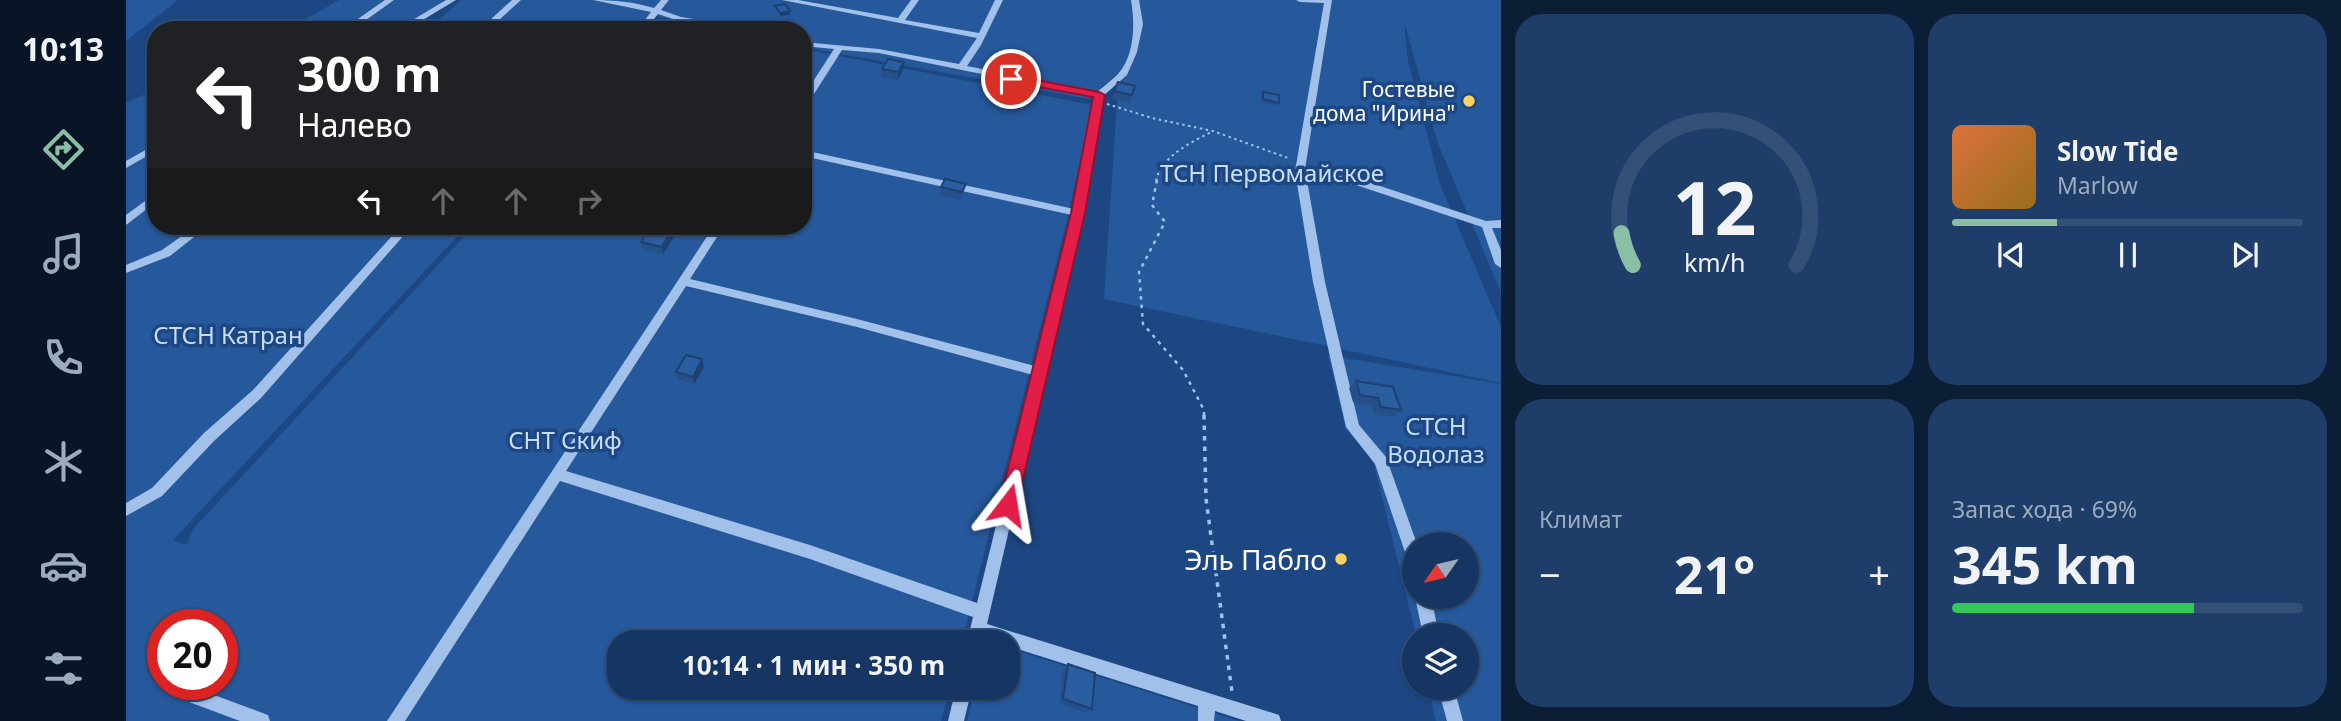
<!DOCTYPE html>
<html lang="ru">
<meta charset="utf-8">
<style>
:root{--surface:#153562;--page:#1e3d68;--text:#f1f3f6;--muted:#9dabbe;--line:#345077;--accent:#8abfa5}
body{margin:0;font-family:"Noto Sans",sans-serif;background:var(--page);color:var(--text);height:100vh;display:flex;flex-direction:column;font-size:26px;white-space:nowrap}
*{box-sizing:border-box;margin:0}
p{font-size:23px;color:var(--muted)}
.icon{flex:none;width:38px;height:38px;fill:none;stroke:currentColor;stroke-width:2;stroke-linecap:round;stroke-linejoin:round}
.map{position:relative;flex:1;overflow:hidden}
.side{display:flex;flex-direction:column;gap:14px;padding:14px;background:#0c1d36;width:840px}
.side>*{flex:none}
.hud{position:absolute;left:21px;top:21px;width:665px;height:214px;border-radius:28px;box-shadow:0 2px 5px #0004,0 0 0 2px var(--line);background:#202124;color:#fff;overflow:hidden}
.needle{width:46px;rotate:236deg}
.controls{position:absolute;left:1276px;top:532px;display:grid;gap:14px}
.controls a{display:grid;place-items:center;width:77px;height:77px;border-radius:50%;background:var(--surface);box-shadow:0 2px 5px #0004,0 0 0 2px var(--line);font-size:35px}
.speed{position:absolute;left:21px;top:609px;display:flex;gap:14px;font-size:35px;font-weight:700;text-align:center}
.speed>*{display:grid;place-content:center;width:91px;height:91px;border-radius:50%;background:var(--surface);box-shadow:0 2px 5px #0004,0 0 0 2px var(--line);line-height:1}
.speed .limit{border:10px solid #d22;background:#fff;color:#111}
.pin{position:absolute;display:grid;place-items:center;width:60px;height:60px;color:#fff;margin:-30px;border:4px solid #fff;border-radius:50%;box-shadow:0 2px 7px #0007}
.me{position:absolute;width:77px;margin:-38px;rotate:14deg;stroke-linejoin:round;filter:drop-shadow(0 0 5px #0008)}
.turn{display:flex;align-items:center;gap:24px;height:147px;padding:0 35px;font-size:32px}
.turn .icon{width:91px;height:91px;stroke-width:2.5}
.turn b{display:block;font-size:49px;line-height:60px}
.lanes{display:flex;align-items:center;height:66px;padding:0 35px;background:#0003;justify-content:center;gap:35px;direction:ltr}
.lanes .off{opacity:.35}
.big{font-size:52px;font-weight:700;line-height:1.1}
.side .tile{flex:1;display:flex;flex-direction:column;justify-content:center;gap:10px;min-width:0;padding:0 24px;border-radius:28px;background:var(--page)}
.side .dial{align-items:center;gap:0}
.dial svg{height:182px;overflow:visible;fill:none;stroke:var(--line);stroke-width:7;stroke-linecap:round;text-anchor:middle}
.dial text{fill:var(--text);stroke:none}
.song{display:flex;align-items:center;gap:21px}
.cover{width:84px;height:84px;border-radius:10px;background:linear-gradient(135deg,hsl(20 70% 55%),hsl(40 70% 35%))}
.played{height:7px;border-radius:4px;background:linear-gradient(90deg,var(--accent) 30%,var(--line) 30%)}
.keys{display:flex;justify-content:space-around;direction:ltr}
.heat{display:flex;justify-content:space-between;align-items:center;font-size:38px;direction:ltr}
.charge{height:10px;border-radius:5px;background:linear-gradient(90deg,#34c759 69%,var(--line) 0)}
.side .tiles{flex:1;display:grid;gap:14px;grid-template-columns:repeat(2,1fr)}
.trip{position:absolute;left:481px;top:630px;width:413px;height:70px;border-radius:28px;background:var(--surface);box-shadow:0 2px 5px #0004,0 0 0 2px var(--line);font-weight:700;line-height:70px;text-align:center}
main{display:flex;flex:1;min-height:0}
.menu{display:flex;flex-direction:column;width:126px;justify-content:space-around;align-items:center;background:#081527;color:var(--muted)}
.menu .icon{width:49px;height:49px}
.menu .selected{color:var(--accent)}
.menu b{font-size:32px;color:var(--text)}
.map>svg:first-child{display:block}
.green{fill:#26589c;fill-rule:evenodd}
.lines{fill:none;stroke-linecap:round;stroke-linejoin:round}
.path-far2{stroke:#a2c1ea;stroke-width:2;stroke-dasharray:2.5 3.5;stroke-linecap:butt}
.path-far1{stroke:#a2c1ea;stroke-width:2.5;stroke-dasharray:3.5 5;stroke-linecap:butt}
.path{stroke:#a2c1ea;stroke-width:3.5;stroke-dasharray:4.5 6;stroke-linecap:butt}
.minor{fill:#a2c1ea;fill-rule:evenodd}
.wall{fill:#25508a}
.shaded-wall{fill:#1e4171}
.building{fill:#2b5da1;stroke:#1e4171;stroke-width:2}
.route{fill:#e11d48;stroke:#92132f;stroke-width:2}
.poi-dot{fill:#fbd260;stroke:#1c4783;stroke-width:2.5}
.labels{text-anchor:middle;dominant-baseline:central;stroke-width:7;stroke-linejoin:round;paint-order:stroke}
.far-poi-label{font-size:21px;fill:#fff;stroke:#1c4783;text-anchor:end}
.park-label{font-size:24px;fill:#c7dcf8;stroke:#1c4783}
.near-poi-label{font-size:28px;fill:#fff;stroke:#1c4783;text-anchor:end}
</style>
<main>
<nav class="menu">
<b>10:13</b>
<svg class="icon selected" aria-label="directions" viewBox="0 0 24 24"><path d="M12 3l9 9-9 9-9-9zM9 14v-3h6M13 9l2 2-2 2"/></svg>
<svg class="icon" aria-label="music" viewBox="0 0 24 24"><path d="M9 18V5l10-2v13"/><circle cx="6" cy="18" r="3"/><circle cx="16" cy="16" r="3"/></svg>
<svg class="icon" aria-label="phone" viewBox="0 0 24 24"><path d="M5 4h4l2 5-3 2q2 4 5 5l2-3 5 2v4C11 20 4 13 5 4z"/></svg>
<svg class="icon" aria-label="climate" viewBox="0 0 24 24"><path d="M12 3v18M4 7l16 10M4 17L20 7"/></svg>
<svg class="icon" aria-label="car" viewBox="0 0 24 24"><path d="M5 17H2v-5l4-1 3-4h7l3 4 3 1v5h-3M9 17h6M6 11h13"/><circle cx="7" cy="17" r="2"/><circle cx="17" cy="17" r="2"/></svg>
<svg class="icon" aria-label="filters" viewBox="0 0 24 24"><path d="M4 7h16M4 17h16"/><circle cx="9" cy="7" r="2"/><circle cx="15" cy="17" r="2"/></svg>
</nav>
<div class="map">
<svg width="1375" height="721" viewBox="0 0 1375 721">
<rect width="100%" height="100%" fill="#1c4783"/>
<g class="green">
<path d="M0 0H52L0 41Z"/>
<path d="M213 0H320L276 30H161Z"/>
<path d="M335 0H535L510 30H301Z"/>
<path d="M544 0H1375V292L1312 144 1278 21 1282 61 1314 184 1375 327V383L978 299 993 72 963 99 677 47V30H595L530 16Z"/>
<path d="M677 49 966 105 941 220 836 642H494V688H824L815 721H0V268L21 251 0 267V103L30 89V226H341L47 540 60 545 68 528 348 226H677ZM37 625H96V684H37Z"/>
<path d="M1202 355 1375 384V721H1310L1302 688H1340V635H1290L1247 460 1220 430ZM1288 544H1340V597H1288Z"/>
<path d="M882 648 1113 721H841L849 688H882Z"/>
</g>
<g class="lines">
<g class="path-far2">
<path d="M981 104 1026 118 1087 131 1162 158"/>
<path d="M1030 181C1035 156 1066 142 1087 131"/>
</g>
<path class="path-far1" d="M1031 180 1026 205 1039 222 1013 272 1017 324 1057 370 1078 410V416"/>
<path class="path" d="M1078 415 1080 499 1106 692"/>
<g class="minor">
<path d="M259 0H268L226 30H216Z"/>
<path d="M320 0H330L280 30H270Z"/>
<path d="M386 0H395L362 30H353Z"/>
<path d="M467 0C488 0 508 2 528 8L535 0H543L535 10 555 17 636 30H613L555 22 537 30H526L547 19 532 14 519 30H511L525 12Z"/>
<path d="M656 0H672L772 18 785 0H793L779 20 853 33 869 0H877L855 45 841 66 971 92C978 86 986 80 992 74 1009 55 1009 23 1005 0H1013L1017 24 1011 52 1001 75 977 96 957 213 861 624 1147 713 1153 715 1155 721H1120L1089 711 1088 721H1072V706L882 646V642H869L858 639 857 642H841L847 617 684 559 434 481 279 721H261L588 226H598L564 279 731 319 909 366 946 215 677 156V150L948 209 968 97 753 53 716 50 681 105 677 108V97L708 49 677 46V42L753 49 833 64 851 38ZM560 286 731 327 907 375 851 603 684 545 440 471Z"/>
<path d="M1170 0H1206L1179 169 1239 181 1360 221 1375 220V228H1366L1375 250V268L1369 264 1356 227 1233 186 1180 175 1199 282 1233 425 1260 457 1291 544H1288V565L1283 563 1281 558 1249 464 1220 427 1187 282 1169 171 1198 3 1174 2Z"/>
<path d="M30 144V151L0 168V161Z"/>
<path d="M30 193V202L0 225V215Z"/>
<path d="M70 226H82L44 256 0 273V265L36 250Z"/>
<path d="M275 226H286L135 398 88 441 36 496 0 516V503L26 488 78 433 127 390Z"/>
<path d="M1289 597H1305L1313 635H1297Z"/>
<path d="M61 685 142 715 144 721H114L55 699 53 693 55 687Z"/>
<path d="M830 688H846L838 721H822Z"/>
<path d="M1312 688H1328L1337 721H1321Z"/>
</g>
</g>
<g class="wall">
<path d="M756 69 777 70 772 80 756 77Z"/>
<path d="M992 82 1009 86 1004 103 986 99Z"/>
<path d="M1137 92 1153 103 1151 106 1135 103V96Z"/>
<path d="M840 184 835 200 814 195 815 187Z"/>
<path d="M549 235 537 254 517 249 515 242Z"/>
<path d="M578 367 568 384 552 379 550 372Z"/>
<path d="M1230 381 1275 410 1267 417 1248 414 1245 405 1227 402 1223 388Z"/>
<path d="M942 664 966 709 961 713 933 703 937 668Z"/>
</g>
<g class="shaded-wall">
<path d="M664 11V14L654 17V13Z"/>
<path d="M778 62 777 70 772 80V72Z"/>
<path d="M547 228 549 235 537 254 536 247Z"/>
<path d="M576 359 578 367 568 384 567 377Z"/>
</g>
<g class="building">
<path d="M659 4 664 11 654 13 649 6Z"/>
<path d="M762 59 778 62 772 72 756 69Z"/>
<path d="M992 82 1009 86 1006 95 988 91Z"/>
<path d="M1137 92 1153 95V103L1137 99Z"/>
<path d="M819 179 840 184 836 192 815 187Z"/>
<path d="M525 226H538L547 228 536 247 515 242Z"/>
<path d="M560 355 576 359 567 377 550 372Z"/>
<path d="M1230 381 1267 387 1275 410 1255 407 1252 398 1234 395Z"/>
<path d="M942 664 969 673 966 709 937 699Z"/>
</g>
<path class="route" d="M885 75 973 92 979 95 959 213 891 505 888 511 882 514 875 511 873 505 945 213 967 97 881 81 880 79Z"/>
<g class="poi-dot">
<circle cx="1343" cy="101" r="7"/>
<circle cx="1215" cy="559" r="7"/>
</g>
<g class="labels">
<g class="far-poi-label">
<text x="1329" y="89">Гостевые<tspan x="1329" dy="24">дома "Ирина"</tspan></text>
</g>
<g class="park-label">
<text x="1146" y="172">ТСН Первомайское</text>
<text x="102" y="334">СТСН Катран</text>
<text x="1310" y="425">СТСН<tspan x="1310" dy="28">Водолаз</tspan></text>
<text x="439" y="439">СНТ Скиф</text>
</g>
<g class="near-poi-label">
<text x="1201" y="559">Эль Пабло</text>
</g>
</g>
</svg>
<div class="controls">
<a><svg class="needle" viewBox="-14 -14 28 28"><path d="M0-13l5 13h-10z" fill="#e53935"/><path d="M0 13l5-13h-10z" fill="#9dabbe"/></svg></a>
<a><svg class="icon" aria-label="layers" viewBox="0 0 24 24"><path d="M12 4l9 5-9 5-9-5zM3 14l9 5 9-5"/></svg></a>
</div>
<div class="speed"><div class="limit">20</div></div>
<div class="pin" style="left:885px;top:79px;background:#d93025"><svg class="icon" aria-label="arrive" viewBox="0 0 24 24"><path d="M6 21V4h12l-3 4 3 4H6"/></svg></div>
<svg class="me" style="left:882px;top:505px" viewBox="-20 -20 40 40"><path d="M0-17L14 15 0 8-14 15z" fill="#e11d48" stroke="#fff" stroke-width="4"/></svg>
<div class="trip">10:14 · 1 мин · 350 m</div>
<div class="hud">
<div class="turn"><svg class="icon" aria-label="left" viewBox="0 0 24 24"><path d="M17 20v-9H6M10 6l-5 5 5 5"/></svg><div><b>300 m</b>Налево</div></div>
<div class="lanes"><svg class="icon" aria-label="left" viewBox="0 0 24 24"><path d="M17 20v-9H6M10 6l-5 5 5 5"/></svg><svg class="icon off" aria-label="ahead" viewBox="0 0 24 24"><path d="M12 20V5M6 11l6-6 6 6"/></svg><svg class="icon off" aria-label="ahead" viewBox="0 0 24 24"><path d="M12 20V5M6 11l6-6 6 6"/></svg><svg class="icon off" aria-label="right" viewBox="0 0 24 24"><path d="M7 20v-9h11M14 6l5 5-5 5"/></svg></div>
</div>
</div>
<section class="side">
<div class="tiles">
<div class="tile dial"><svg viewBox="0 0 100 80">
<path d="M14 69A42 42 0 1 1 86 69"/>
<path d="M14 69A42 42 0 0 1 9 55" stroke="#8abfa5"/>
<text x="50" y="56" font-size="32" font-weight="700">12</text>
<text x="50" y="72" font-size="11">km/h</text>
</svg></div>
<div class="tile">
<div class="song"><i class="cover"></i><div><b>Slow Tide</b><p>Marlow</p></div></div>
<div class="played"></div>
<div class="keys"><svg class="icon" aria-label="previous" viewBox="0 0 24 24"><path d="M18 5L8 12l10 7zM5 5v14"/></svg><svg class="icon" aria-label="pause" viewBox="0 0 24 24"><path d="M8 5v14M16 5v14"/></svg><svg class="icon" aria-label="next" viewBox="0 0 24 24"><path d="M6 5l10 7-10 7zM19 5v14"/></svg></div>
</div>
<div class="tile"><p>Климат</p>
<div class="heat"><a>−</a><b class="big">21°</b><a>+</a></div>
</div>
<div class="tile"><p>Запас хода · 69%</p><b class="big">345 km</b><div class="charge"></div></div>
</div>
</section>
</main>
